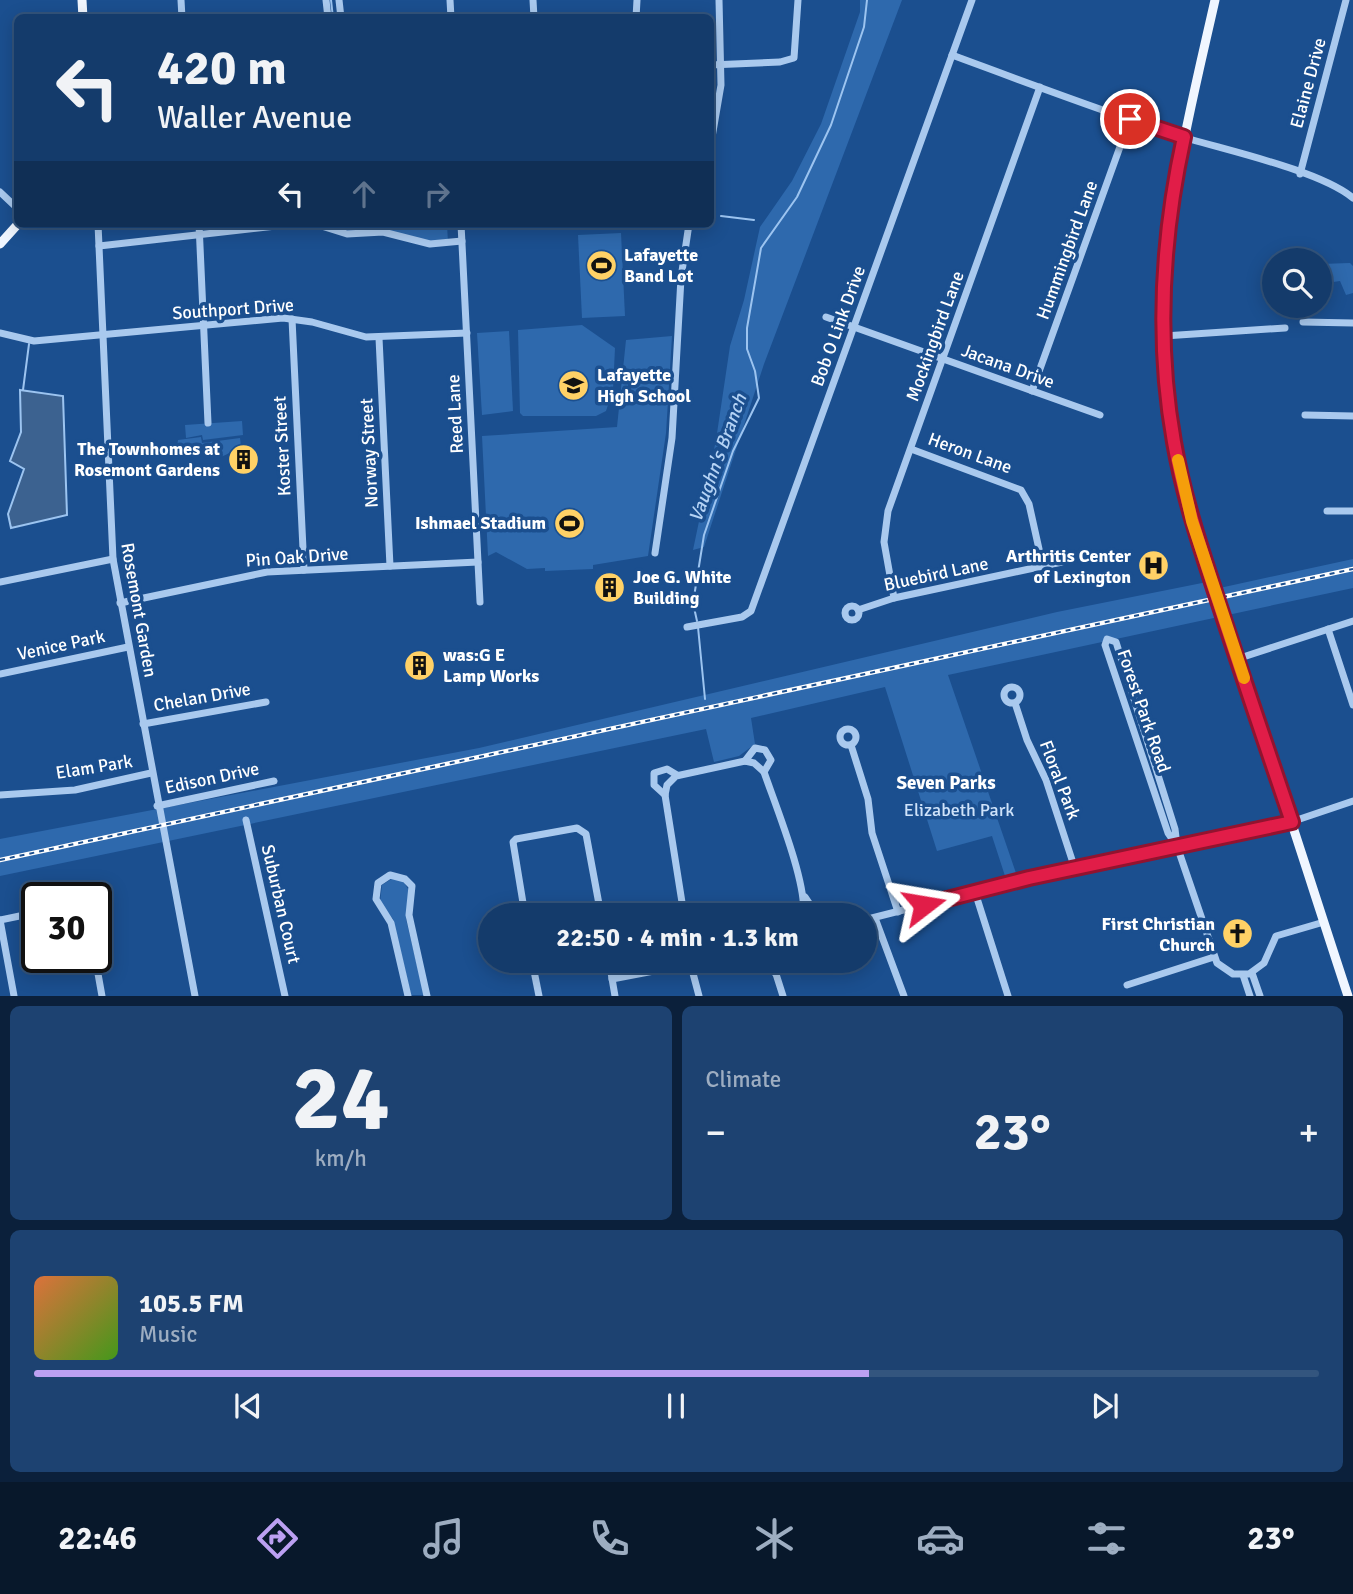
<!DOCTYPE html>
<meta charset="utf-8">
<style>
:root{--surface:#143b6b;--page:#1d4271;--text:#f1f3f6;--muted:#9dadc1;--line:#33557e;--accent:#bca0f2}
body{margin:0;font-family:Signika,sans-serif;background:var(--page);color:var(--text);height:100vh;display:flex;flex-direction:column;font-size:26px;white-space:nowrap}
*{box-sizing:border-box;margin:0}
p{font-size:23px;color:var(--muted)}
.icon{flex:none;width:38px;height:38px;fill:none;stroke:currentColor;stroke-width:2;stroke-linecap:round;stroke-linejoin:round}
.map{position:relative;height:996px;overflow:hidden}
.drawer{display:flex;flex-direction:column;gap:10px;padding:10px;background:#0b203b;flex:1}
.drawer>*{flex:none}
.top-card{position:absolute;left:14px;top:14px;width:700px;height:214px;border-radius:10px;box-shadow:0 4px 18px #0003,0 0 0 2px var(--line);background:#143b6b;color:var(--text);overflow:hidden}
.controls{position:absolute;left:1262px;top:248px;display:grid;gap:14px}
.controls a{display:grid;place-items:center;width:70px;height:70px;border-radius:50%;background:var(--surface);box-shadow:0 4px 18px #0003,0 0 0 2px var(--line);font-size:35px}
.speed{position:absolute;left:21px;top:882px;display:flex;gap:14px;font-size:35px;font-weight:700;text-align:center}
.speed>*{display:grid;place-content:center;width:91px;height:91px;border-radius:50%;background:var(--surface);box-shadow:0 4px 18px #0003,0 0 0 2px var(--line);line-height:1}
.speed .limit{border:4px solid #111;border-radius:10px;background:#fff;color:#111}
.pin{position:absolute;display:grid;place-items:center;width:60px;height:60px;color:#fff;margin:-30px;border:4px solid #fff;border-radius:50%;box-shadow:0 2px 7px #0007}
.me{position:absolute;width:77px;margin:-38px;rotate:76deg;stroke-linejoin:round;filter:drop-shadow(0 0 5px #0008)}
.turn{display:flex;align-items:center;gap:24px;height:147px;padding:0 28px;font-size:32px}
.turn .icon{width:91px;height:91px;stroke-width:2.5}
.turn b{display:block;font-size:49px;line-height:60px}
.lanes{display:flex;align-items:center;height:66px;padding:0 28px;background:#0003;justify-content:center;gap:35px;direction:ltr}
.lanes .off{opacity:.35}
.big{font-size:52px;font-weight:800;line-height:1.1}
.drawer .card{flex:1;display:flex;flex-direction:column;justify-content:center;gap:10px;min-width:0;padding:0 24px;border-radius:10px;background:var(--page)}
.drawer .dial{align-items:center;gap:0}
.dial b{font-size:91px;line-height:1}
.song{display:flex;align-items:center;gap:21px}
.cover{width:84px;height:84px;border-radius:10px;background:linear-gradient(135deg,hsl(20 70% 55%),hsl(100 70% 35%))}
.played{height:7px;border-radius:4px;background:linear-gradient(90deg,var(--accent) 65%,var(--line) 65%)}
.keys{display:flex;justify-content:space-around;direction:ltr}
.heat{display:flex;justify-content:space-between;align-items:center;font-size:38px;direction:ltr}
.drawer .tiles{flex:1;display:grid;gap:10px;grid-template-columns:1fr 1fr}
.card:last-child{grid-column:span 2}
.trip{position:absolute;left:478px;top:903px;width:399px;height:70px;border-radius:35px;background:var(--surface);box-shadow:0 4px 18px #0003,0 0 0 2px var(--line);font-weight:800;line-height:70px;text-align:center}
.dock{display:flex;height:112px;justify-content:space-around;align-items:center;background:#08182b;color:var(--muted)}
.dock .icon{width:49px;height:49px}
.dock .selected{color:var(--accent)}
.dock b{font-size:32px;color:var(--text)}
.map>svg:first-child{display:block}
.green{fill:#2e69ad}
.water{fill:#3c6290;stroke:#9cc4f0;stroke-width:2}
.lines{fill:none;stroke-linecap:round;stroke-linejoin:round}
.stream{stroke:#9cc4f0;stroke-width:2}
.minor{stroke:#a9c9ee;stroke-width:7}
.major{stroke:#f0f6ff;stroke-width:9}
.rail-casing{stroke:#fff;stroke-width:4.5}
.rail{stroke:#1b4f8f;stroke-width:2;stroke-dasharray:5;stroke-linecap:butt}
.route-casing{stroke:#92132f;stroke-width:18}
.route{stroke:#e11d48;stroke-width:12}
.slow{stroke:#f59e0b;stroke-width:12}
.labels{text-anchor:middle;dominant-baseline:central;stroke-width:7;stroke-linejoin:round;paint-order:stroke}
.street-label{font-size:18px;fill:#fff;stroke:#1b4f8f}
.poi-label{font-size:18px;font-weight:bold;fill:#fff;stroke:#1b4f8f;text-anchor:start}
.park-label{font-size:18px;fill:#cfe3fa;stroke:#1b4f8f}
.water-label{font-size:19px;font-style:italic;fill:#b5d3f5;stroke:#1b4f8f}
.neighbourhood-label{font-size:19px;font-weight:bold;fill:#fff;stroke:#1b4f8f}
</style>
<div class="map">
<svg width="1353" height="996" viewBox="0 0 1353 996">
<rect width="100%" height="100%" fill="#1b4f8f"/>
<g class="green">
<path d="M860 0H902L764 364 704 547 693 550 716 440 730 346 744 300 760 227 792 181 821 124 860 12Z"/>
<path d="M324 224H447L448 243 439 244 389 233 350 234Z"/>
<path d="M621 233 625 316 582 318 578 235Z"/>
<path d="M1350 263 1353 266V293L1346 295 1340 281 1320 284V264Z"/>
<path d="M582 325 615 348 613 390 606 411 596 416H523L520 413 518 330Z"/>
<path d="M509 331 513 411 482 415 477 333Z"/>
<path d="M672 336 666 433 648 556 593 565V569L545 571V568L527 569 496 552 488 556 482 436 617 427 626 340Z"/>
<path d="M242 421 243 435 203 440 202 435 186 438 185 425Z"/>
<path d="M201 437 202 443 240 438 241 446C223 455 224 462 203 451L176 455 178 440Z"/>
<path d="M1353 559V588L948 675 1017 876 1006 879 992 836 937 851 885 687 751 718 755 744 739 756 714 762 706 729 0 876V839L479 748 1057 612 1212 581 1215 589Z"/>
<path d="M393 878 403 881 410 892 406 919 424 995H411L393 919 380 902 382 885Z"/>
</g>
<path class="water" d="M20 390 63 396 67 515 11 528 8 514 24 469 10 461 21 432Z"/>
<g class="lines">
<g class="stream">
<path d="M331 0 333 18"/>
<path d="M721 216 754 220"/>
<path d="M23 390 29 344"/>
<path d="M697 621 693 603 704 535 733 451 759 398 755 371 747 349V328L761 248 797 197 831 125 864 27 867 0"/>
<path d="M698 627 705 699"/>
</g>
<g class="minor">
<path d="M181 0 182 18"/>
<path d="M326 0 328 18"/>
<path d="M339 0 341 18"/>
<path d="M450 0 451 18"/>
<path d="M533 0 534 18"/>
<path d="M636 18 637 0"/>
<path d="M952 55C1025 82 1099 110 1173 134 1219 149 1318 169 1353 198"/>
<path d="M710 65 780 62 794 58 798 0"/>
<path d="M710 149 721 85 719 0"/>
<path d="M1300 174 1346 0"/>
<path d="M0 192 18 209"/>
<path d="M98 224 113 559 195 996"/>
<path d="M199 224 208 423"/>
<path d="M315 224 347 234 383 232 430 244 462 241"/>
<path d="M461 224 480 602"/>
<path d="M99 246 294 224"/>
<path d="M826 317 1100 415"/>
<path d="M292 319 304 570"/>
<path d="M1303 322 1353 323"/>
<path d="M0 333 34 341 283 318 312 322 366 337 467 333"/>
<path d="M1164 336 1285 328"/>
<path d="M379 338 390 566"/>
<path d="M1032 391 1130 119"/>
<path d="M1305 415 1353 416"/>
<path d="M911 449 1021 490 1029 504 1043 567"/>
<path d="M1327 511H1353"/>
<path d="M655 553 672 438 681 278 689 224"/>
<path d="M0 582 113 559"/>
<path d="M894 598 884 542 888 511 1040 87"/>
<path d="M120 603 267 572 478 562"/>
<circle cx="852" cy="613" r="7"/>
<path d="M858 610 894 598 1062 562"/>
<path d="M687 627 742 617 751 611 972 0"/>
<path d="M1328 629 1353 705"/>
<path d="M1237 659 1353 621"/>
<path d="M0 674 128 647"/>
<circle cx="1012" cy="695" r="8"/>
<path d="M1015 703 1027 740 1046 780 1075 869"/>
<path d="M143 724 266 702"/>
<circle cx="848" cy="737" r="8"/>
<path d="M851 745 868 799 872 833 898 912"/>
<path d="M745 761 755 748 765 750 771 760 764 772"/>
<path d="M0 795 75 790 151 773"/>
<path d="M665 795 654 785V773L667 769 677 775"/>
<path d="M157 806 274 781"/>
<path d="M246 820 285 996"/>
<path d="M1177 846 1168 833 1105 645 1107 639 1116 642 1175 829 1177 846 1217 963 1233 974H1249L1264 963 1276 936 1324 922"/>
<path d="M975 892 1008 996"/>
<path d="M805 897 817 915"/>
<path d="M75 898 86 891 95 898"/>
<path d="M525 915 513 842 516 839 577 828 586 834 601 915"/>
<path d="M684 915 665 795 667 785 676 776 745 761 754 763 764 772C775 804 808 885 803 915"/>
<path d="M875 918 904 996"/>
<path d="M0 920 14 996"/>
<path d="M0 920 34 913"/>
<path d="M864 920 1029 878 1291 822 1353 801"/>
<path d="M95 957 102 996"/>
<path d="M532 961 539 996"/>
<path d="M609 961 615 996"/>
<path d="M765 961 775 973"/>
<path d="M776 961V974L783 996"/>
<path d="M690 962 699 996"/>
<path d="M1252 973 1260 996"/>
<path d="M1243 975 1250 996"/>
<path d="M612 979 706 961"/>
<path d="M1127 985 1214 957"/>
<path d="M408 996 391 923 376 899 378 883 390 875 405 879 412 886 409 915 427 996"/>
</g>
<g class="major">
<path d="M82 0 83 18"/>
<path d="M1215 0C1190 111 1161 220 1164 334 1166 461 1210 579 1250 698 1284 797 1315 896 1348 996"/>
<path d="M0 244 18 224"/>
</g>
<defs>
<path id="rail" d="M0 860 1353 569"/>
</defs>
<use href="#rail" class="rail-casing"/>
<use href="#rail" class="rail"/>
</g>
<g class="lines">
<defs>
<path id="route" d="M924 905 1029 878 1292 822C1268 751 1244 681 1221 610 1203 555 1184 500 1174 442 1156 341 1162 237 1184 137L1130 119"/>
</defs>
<use href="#route" class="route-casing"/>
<use href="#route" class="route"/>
<path class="slow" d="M1178 460 1192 521 1244 678"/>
</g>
<defs>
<symbol id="stadium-disc" viewBox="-11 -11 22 22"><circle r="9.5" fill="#ffd166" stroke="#1b4f8f"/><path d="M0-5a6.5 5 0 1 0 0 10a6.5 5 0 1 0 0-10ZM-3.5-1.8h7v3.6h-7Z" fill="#111"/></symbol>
<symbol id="school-disc" viewBox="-11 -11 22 22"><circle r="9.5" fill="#ffd166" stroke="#1b4f8f"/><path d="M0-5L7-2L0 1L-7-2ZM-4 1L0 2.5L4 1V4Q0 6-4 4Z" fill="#111"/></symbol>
<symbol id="building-disc" viewBox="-11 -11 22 22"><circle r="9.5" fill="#ffd166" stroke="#1b4f8f"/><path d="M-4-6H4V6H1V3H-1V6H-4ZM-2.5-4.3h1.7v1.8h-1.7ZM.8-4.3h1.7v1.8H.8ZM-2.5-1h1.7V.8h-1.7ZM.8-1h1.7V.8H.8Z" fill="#111"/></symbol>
<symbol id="hospital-disc" viewBox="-11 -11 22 22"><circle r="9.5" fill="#ffd166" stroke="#1b4f8f"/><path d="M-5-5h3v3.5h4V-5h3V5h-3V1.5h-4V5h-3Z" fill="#111"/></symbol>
<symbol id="church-disc" viewBox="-11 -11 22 22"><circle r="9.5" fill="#ffd166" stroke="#1b4f8f"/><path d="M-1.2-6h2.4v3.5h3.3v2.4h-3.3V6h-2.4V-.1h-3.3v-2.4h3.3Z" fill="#111"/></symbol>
</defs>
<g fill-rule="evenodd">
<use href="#stadium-disc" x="584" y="248" width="35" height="35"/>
<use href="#school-disc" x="556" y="368" width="35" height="35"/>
<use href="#building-disc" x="226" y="442" width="35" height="35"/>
<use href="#stadium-disc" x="552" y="506" width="35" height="35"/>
<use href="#hospital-disc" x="1136" y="548" width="35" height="35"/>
<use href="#building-disc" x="592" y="570" width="35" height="35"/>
<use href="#building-disc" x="402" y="648" width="35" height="35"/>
<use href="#church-disc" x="1220" y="916" width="35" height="35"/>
</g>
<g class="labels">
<g class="street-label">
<text transform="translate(1308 83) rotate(-75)">Elaine Drive</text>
<text transform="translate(1067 250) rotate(-70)">Hummingbird Lane</text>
<text transform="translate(233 309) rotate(-4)">Southport Drive</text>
<text transform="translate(838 326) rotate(-70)">Bob O Link Drive</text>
<text transform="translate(935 336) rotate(-70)">Mockingbird Lane</text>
<text transform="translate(1008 366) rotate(20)">Jacana Drive</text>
<text transform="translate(455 414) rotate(-93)">Reed Lane</text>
<text transform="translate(282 446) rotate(-93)">Koster Street</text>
<text transform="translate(369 453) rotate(-93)">Norway Street</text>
<text transform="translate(970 453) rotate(20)">Heron Lane</text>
<text transform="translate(297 557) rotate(-4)">Pin Oak Drive</text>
<text transform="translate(936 574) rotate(-12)">Bluebird Lane</text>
<text transform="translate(139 610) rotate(80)">Rosemont Garden</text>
<text transform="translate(61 645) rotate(-12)">Venice Park</text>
<text transform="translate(202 697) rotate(-10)">Chelan Drive</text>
<text transform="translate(1144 711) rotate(71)">Forest Park Road</text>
<text transform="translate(94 767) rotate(-9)">Elam Park</text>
<text transform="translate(212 778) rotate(-12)">Edison Drive</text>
<text transform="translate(1060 780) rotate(69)">Floral Park</text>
<text transform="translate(281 904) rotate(77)">Suburban Court</text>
</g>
<g class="poi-label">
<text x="624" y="255">Lafayette<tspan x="624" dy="21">Band Lot</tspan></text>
<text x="597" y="375">Lafayette<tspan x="597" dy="21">High School</tspan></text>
<text x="220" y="449" text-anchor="end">The Townhomes at<tspan x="220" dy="21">Rosemont Gardens</tspan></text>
<text x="546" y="523" text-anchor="end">Ishmael Stadium</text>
<text x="1131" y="556" text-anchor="end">Arthritis Center<tspan x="1131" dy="21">of Lexington</tspan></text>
<text x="633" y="577">Joe G. White<tspan x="633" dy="21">Building</tspan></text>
<text x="443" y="655">was:G E<tspan x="443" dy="21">Lamp Works</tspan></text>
<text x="1215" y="924" text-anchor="end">First Christian<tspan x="1215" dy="21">Church</tspan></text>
</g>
<g class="park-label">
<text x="959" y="810">Elizabeth Park</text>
</g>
<g class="water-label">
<text transform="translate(718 458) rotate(-70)">Vaughn's Branch</text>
</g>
<g class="neighbourhood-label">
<text x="946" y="783">Seven Parks</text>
</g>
</g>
</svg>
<div class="controls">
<a><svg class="icon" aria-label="search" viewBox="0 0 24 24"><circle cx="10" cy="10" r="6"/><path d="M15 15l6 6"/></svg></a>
</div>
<div class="speed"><div class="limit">30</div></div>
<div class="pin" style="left:1130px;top:119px;background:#d93025"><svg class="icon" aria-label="arrive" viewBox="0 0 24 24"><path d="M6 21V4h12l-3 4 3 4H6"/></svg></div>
<svg class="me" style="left:924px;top:905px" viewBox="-20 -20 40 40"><path d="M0-17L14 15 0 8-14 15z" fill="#e11d48" stroke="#fff" stroke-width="4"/></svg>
<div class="trip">22:50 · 4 min · 1.3 km</div>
<div class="top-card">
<div class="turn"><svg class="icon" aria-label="left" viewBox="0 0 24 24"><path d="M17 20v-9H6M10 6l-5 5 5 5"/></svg><div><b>420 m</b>Waller Avenue</div></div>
<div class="lanes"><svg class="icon" aria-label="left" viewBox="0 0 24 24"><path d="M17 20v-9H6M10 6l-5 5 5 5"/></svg><svg class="icon off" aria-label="ahead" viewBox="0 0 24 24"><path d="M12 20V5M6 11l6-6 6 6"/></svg><svg class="icon off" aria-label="right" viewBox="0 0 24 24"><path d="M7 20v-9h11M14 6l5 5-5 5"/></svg></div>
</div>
</div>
<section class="drawer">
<div class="tiles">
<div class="card dial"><b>24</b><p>km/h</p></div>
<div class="card"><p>Climate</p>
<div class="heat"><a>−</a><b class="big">23°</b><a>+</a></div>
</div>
<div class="card">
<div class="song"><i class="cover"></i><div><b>105.5 FM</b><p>Music</p></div></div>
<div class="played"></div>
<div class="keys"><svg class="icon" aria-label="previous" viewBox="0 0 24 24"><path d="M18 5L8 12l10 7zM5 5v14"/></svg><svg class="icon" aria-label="pause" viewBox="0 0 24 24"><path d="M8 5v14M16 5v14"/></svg><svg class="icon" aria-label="next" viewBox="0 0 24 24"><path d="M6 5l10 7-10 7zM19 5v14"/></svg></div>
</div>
</div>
</section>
<nav class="dock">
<b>22:46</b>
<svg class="icon selected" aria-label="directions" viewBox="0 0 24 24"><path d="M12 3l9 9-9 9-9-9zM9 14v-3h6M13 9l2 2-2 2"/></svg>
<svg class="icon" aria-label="music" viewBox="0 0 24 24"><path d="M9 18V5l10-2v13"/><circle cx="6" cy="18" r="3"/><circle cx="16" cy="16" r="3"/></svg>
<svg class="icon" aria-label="phone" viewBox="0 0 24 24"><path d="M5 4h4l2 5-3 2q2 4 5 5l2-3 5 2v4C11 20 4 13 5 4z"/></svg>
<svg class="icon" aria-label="climate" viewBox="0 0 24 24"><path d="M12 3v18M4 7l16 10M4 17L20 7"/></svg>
<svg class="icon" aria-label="car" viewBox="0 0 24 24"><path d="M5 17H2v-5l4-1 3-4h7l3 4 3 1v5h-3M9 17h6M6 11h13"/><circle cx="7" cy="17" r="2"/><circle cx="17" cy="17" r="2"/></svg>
<svg class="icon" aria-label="filters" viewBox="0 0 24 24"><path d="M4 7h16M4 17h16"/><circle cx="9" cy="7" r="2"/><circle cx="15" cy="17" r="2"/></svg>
<b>23°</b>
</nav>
